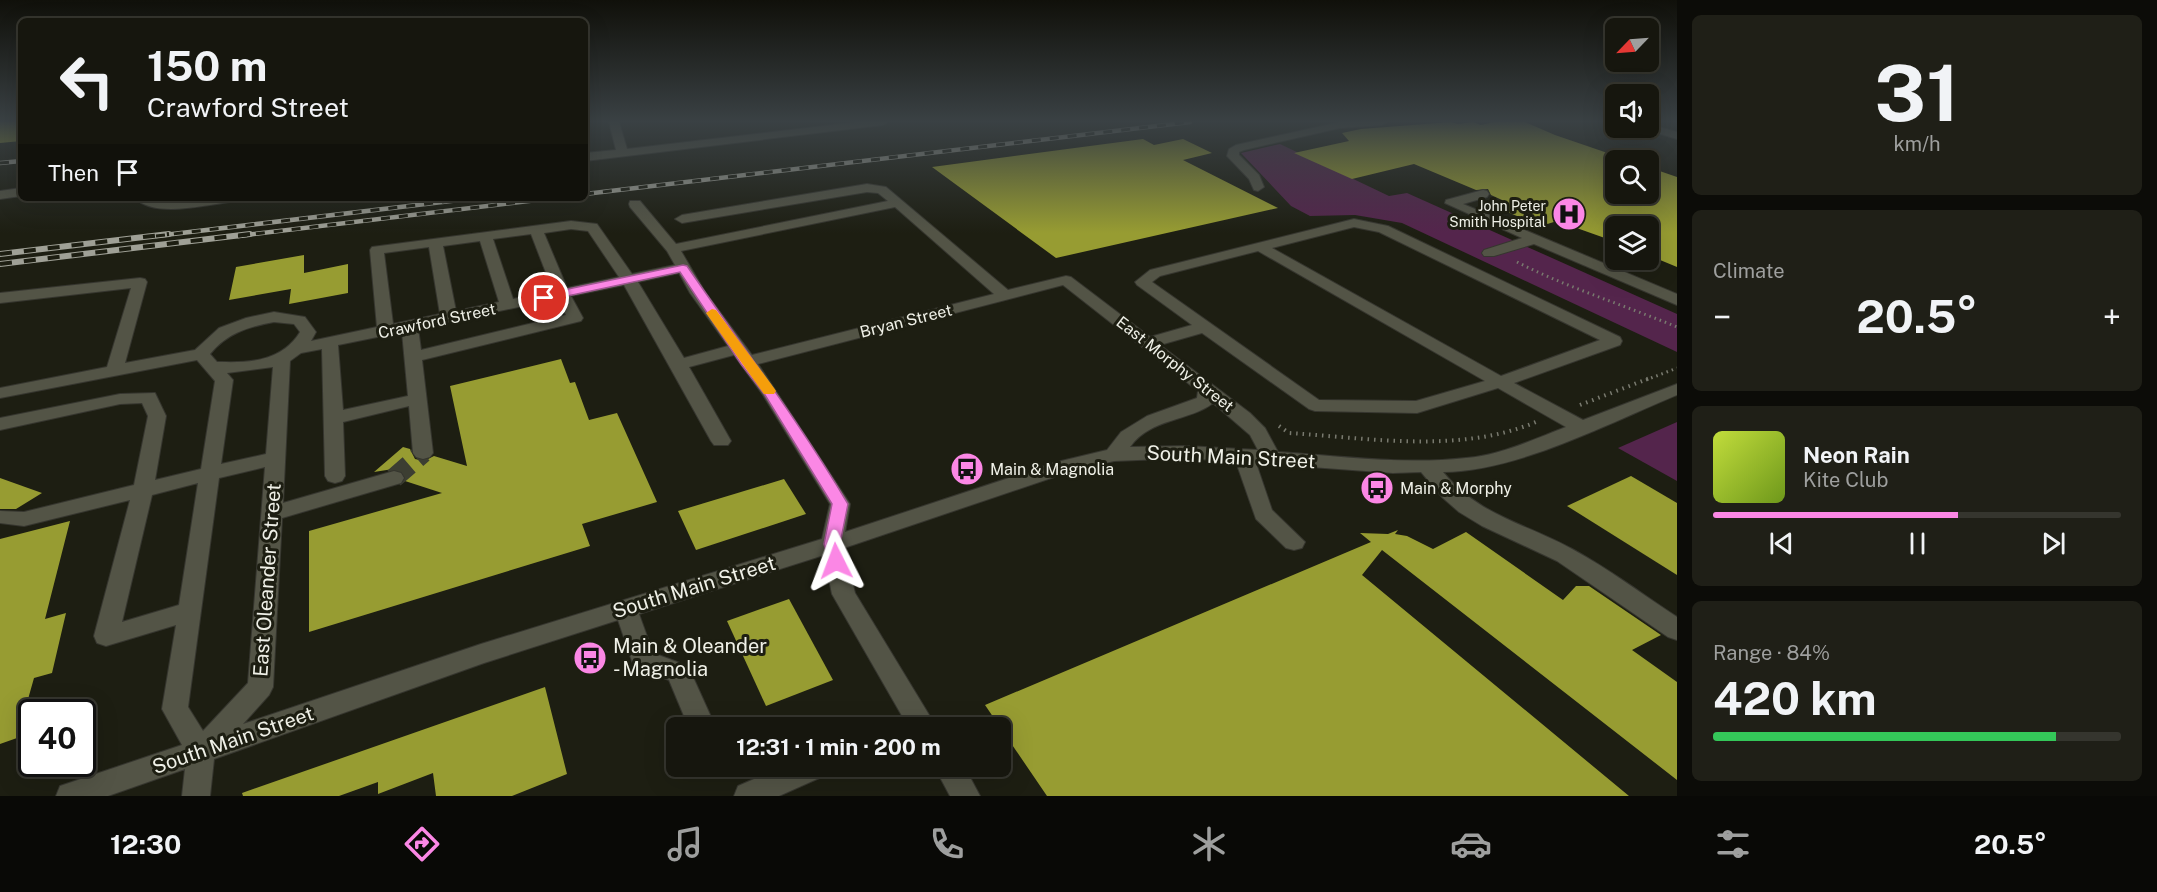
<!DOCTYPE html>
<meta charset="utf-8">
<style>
:root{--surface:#16160e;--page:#1f1f17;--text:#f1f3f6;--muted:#9e9f9e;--line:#35352e;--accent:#fb87e5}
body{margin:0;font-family:"Public Sans",sans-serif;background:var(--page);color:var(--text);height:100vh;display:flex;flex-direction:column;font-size:22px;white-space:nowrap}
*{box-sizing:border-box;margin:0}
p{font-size:20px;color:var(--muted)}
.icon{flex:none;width:33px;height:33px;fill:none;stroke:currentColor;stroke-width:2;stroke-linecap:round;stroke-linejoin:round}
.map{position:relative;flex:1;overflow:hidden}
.sheet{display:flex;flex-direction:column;gap:15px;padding:15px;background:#0c0c08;width:480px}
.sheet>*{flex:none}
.hud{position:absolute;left:18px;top:18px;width:570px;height:183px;border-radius:9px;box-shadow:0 6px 24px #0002,0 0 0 2px var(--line);background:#16160e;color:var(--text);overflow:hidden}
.needle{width:39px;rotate:245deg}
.fabs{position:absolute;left:1605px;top:18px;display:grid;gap:12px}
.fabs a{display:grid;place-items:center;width:54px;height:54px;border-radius:9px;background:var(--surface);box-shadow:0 6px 24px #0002,0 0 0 2px var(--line);font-size:30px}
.speed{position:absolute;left:18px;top:699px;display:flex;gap:12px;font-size:30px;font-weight:700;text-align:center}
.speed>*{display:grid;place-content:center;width:78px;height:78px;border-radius:50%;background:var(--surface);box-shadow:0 6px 24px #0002,0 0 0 2px var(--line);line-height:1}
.speed .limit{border:3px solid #111;border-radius:9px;background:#fff;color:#111}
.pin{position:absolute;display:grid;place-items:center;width:51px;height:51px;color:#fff;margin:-26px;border:3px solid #fff;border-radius:50%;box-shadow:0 2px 6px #0007}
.me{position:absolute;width:66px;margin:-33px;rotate:357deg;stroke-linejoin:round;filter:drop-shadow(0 0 4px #0008)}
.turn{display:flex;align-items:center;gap:21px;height:126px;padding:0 30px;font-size:27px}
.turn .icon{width:78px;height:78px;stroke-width:2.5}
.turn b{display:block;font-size:42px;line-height:51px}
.then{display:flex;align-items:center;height:57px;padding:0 30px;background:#0003;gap:12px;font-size:22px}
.big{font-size:45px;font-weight:700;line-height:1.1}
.sheet .widget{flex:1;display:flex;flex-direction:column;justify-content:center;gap:9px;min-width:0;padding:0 21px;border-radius:9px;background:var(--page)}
.sheet .dial{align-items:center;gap:0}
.dial b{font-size:78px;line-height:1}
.song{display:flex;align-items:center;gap:18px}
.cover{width:72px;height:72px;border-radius:9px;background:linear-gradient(135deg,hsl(70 70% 55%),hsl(80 70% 35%))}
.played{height:6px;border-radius:3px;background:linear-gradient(90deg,var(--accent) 60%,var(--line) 60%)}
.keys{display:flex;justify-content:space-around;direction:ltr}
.heat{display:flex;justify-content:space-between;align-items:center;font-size:33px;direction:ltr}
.charge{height:9px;border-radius:4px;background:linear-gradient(90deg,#34c759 84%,var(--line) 0)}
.trip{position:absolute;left:666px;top:717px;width:345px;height:60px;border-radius:9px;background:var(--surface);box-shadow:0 6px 24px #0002,0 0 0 2px var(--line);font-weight:700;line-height:60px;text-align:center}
.tab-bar{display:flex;height:96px;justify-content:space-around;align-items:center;background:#090906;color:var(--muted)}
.tab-bar .icon{width:42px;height:42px}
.tab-bar .active{color:var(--accent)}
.tab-bar b{font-size:27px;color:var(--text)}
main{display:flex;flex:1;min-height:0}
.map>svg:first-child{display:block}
.green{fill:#54254c}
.building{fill:#979c32}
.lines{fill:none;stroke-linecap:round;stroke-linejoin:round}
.minor-tunnel{stroke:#3c3e32;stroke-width:20;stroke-dasharray:20 10;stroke-linecap:butt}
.minor-casing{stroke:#36362f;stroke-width:2}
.path-far1{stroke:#797a6f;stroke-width:3;stroke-dasharray:1.5 4;stroke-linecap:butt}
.path{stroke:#797a6f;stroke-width:4;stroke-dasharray:1.5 5;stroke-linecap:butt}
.minor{fill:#535446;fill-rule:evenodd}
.rail-far1-casing{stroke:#9fa096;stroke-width:4.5}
.rail-casing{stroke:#9fa096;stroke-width:6}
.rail-far1{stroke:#1d1e12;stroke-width:3;stroke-dasharray:9;stroke-linecap:butt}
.rail{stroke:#1d1e12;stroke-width:4;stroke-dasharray:12;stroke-linecap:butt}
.route{fill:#fb87e5;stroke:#a35895;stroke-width:1.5}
.slow{fill:#f59e0b}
.labels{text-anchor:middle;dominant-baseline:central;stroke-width:6;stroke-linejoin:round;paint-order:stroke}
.far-poi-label{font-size:14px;fill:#eff0e7;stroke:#1d1e12;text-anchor:end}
.street-label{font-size:16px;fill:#eff0e7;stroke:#1d1e12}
.poi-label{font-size:16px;fill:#eff0e7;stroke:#1d1e12;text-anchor:start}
.near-street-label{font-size:20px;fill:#eff0e7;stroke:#1d1e12}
.near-poi-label{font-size:20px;fill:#eff0e7;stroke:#1d1e12;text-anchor:start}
</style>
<main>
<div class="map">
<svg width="1677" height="796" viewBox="0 0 1677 796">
<rect width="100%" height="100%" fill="#1d1e12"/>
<g class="green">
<path d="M1280 144 1389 196 1407 193 1677 314V352L1402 223 1355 215 1310 216 1291 206 1241 153Z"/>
<path d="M1677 422V481L1618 448Z"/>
</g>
<g class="building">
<path d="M0 122H21V141L0 143Z"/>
<path d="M1451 122 1458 124 1473 122 1481 125 1494 122H1525L1555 135 1628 160H1616V194H1648V167L1677 177V267L1648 255V226H1616V242L1557 221 1541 226 1488 204 1502 200 1491 195 1488 189 1476 190 1414 164 1352 179 1294 153 1349 141 1342 133 1361 129Z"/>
<path d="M1143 139 1154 145 1183 139 1212 153 1183 160 1278 208 1056 258 932 167Z"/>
<path d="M304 255V273L348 264V293L289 304 291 289 229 300 236 267Z"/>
<path d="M561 359 570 383 575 382 589 420 617 413 657 502 582 524 590 546 309 632V531L442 493 405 481 406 477 402 471 393 469 374 472 403 447 410 449 415 459 424 461 434 456 467 466 450 386Z"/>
<path d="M1631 476 1677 503V575L1567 506Z"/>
<path d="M0 478 42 493 16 509H0Z"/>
<path d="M784 479 806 514 696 550 678 511Z"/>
<path d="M70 521 45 619 66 613 52 673 34 678 17 738 0 744V539Z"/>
<path d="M1398 530 1395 534 1407 536 1433 549 1466 532 1563 600 1576 586H1589L1661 635 1632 650 1677 682V780L1382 550 1362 575 1629 796H1047L985 705 1371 542 1360 533 1388 534Z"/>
<path d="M789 599 833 680 766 706 727 621Z"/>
<path d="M545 687 567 774 512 796H436L433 773 378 794V782L339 796H243L242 793Z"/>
</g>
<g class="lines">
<path class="minor-tunnel" d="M394 478 423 453"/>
<defs>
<g id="minor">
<path d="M609 122H619L627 149 857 122H888L883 125 585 161V153L616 150Z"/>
<path d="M1340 122H1387L1382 125 1340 128 1244 150 1239 152V155L1259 175 1264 187 1258 191 1254 190 1249 179 1227 156 1229 149 1236 145Z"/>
<path d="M1648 124 1677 132V139L1644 129 1643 128H1648Z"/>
<path d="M867 184 886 187 1008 290 1066 276 1071 277 1150 337 1192 325 1137 285 1135 282 1150 270 1354 219 1388 226 1620 337 1622 341 1620 345 1514 383 1583 420 1677 384V395C1607 424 1518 471 1443 472 1479 516 1525 523 1572 549 1609 569 1642 594 1677 617V640L1668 637 1557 561 1482 526 1459 512 1443 498 1421 472 1393 473 1256 463 1272 510 1305 542 1302 548 1294 550 1286 548 1256 519 1236 462 1187 458 1114 461 1069 472 844 548 855 593 937 728H909L832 594 824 555 639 614 653 653 688 666 716 728H689L669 680 634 667 618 620 484 663 214 759 210 796H182L185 769 108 796H56L60 786 182 745 162 709 176 625 106 646 97 643 94 636 130 500 24 526 0 523V511L24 512 134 485 148 416 142 403 120 404 0 430V418L120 394 155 393 166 416 155 480 201 469 215 381 197 360 0 398V388L107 367 131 288 0 303V293L140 278 145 279 147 282 125 363 195 350 219 328 246 318 274 312 305 317 316 332 311 341 377 327 370 250 372 247 571 221 597 224 632 274 675 265 667 251 630 207 629 204 630 201H640L676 244 888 201 878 193 867 192 682 223 675 219 682 215ZM895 207 994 294 752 355 705 292 681 251ZM1354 227 1379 232 1600 340 1501 376 1272 248ZM571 229 588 231 619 277 567 288 544 233ZM531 234 553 291 513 299 493 239ZM480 241 499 302 456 311 443 246ZM429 247 440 314 393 324 384 253ZM1258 251 1485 381 1416 401 1319 400 1152 282 1160 276ZM679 273 690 293 728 346 684 358 638 282ZM624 285 711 441 714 445H728L731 441 689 367 734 355 763 395 830 504 822 539 481 644 243 724 269 695 273 687 282 518 401 483 404 478 401 473 394 471 283 503 290 361 301 353 322 349 325 476 328 481 335 483 342 481 345 476 343 422 409 406 413 453 416 457 423 459 430 457 433 453 422 360 581 321 583 318 571 296ZM1063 285 1198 391 1197 398 1147 416 1121 432 1107 450 1057 462 845 532 850 504 758 364ZM557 299 566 315 421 350 418 328ZM274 322 294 324 300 332C283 360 252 363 222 362H217L210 354C227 333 248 327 274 322ZM402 332 408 396 343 410 338 345ZM1202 333 1309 409 1315 411 1417 413 1498 388 1566 427C1534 439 1501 455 1466 458 1404 465 1340 456 1278 452L1265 428 1250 413 1160 345ZM273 367 266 454 221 464 233 380 227 373ZM1213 403 1250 435 1258 450 1187 446 1130 447C1150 418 1191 421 1213 403ZM265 467 248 683 203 731 188 707 219 478ZM198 483 179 605 122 622 152 495Z"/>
<path d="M21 188V196L0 199V191Z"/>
<path d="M1483 190 1487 191 1489 194 1487 197 1463 204 1677 294V305L1534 244 1494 256H1484L1482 253 1484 250 1522 238 1445 203 1446 200Z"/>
<path d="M135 198 171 201 236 198 230 202C205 205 154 218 135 198Z"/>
<path d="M784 766H830L826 775 779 796H734L738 786Z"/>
<path d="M934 766H964L980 796H950Z"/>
</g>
</defs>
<use href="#minor" class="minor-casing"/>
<g class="path-far1">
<path d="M1517 262C1568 288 1624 305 1677 327"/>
<path d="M1646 380 1677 368"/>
</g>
<g class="path">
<path d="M1580 405 1650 378"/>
<path d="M1279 426 1289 433C1370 438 1459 454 1536 422"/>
</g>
<use href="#minor" class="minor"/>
<defs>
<g id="rail-far1">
<path d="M0 163 21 161"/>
<path d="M585 194 1190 122"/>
<path d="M156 236 476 198"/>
<path d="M238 236 554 198"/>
</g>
<g id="rail">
<path d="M0 254 169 234"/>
<path d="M0 264 250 234"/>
</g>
</defs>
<use href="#rail-far1" class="rail-far1-casing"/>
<use href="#rail" class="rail-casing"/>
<use href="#rail-far1" class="rail-far1"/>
<use href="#rail" class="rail"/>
</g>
<linearGradient id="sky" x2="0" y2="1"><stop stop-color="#10100a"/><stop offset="0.52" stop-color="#3a4144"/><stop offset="1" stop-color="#3a4144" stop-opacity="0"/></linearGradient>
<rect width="1677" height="233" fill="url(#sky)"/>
<path class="route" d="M683 265 687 266C741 345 799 421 848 504L840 544 844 561 842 565 836 567 830 565 824 544 832 504 765 395 741 364 680 272 544 301 538 298 544 294Z"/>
<path class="slow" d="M712 309 716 310 774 388 776 391 774 394H764L706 313Z"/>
<defs>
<symbol id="hospital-disc" viewBox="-11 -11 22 22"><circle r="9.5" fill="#fb87e5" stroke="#1d1e12"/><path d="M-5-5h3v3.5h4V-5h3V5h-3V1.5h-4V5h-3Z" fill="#111"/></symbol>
<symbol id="bus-disc" viewBox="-11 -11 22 22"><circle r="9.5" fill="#fb87e5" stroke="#1d1e12"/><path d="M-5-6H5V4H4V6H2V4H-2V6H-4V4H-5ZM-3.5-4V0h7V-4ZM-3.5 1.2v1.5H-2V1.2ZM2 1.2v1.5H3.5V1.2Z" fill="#111"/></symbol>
</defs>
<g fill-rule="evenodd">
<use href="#hospital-disc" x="1550" y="195" width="38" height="38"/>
<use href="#bus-disc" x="948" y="450" width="38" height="38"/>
<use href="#bus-disc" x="1358" y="469" width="38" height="38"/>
<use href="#bus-disc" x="571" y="639" width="38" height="38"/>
</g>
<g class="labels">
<g class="far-poi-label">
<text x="1546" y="206">John Peter<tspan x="1546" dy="16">Smith Hospital</tspan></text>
</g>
<g class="street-label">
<text transform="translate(437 321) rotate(-12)">Crawford Street</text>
<text transform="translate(906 321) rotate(-14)">Bryan Street</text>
<text transform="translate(1175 364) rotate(38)">East Morphy Street</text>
</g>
<g class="poi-label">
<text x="990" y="469">Main &amp; Magnolia</text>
<text x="1400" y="488">Main &amp; Morphy</text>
</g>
<g class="near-street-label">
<text transform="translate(1231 457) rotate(3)">South Main Street</text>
<text transform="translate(267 580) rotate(-86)">East Oleander Street</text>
<text transform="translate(694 587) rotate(-17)">South Main Street</text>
<text transform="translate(233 740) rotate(-19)">South Main Street</text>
</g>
<g class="near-poi-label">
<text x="613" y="646">Main &amp; Oleander<tspan x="613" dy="23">- Magnolia</tspan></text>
</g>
</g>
</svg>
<div class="fabs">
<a><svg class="needle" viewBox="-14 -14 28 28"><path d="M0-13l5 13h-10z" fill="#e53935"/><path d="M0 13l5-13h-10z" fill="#9e9f9e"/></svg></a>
<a><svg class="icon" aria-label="sound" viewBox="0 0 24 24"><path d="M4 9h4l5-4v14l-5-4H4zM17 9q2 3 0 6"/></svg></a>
<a><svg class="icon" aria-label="search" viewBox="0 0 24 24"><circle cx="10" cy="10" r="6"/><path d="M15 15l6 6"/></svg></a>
<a><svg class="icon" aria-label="layers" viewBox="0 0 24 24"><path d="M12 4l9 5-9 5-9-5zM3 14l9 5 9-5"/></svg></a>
</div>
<div class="speed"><div class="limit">40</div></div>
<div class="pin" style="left:544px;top:298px;background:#d93025"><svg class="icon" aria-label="arrive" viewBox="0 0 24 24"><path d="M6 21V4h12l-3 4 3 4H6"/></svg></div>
<svg class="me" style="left:836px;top:561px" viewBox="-20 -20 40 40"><path d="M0-17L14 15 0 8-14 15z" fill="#fb87e5" stroke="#fff" stroke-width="4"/></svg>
<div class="trip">12:31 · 1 min · 200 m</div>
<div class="hud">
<div class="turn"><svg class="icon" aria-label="left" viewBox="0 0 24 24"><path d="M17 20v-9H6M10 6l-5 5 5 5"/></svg><div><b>150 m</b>Crawford Street</div></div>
<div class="then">Then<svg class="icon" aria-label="arrive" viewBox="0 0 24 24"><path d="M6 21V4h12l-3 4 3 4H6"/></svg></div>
</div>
</div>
<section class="sheet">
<div class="widget dial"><b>31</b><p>km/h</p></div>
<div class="widget"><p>Climate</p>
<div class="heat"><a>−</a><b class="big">20.5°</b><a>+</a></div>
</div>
<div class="widget">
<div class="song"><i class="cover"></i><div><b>Neon Rain</b><p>Kite Club</p></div></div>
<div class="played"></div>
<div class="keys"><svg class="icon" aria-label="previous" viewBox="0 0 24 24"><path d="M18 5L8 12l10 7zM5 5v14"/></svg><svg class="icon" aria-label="pause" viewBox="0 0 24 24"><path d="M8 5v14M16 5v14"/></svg><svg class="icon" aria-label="next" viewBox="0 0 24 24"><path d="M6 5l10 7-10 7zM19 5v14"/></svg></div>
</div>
<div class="widget"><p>Range · 84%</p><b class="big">420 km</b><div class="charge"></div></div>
</section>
</main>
<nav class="tab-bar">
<b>12:30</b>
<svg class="icon active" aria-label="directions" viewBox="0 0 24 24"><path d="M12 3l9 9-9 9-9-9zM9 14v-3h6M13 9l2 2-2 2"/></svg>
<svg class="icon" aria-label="music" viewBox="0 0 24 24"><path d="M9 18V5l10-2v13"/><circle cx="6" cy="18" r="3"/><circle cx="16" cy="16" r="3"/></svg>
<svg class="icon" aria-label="phone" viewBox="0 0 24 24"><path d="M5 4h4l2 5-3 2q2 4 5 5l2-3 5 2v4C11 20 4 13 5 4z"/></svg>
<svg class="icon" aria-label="climate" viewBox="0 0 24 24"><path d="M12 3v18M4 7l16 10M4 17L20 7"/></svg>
<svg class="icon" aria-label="car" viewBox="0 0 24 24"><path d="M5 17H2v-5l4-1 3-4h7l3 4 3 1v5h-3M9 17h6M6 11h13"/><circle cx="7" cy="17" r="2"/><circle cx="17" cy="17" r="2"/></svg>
<svg class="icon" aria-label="filters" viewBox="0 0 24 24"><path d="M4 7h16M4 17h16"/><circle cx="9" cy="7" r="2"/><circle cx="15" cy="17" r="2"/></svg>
<b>20.5°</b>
</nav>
